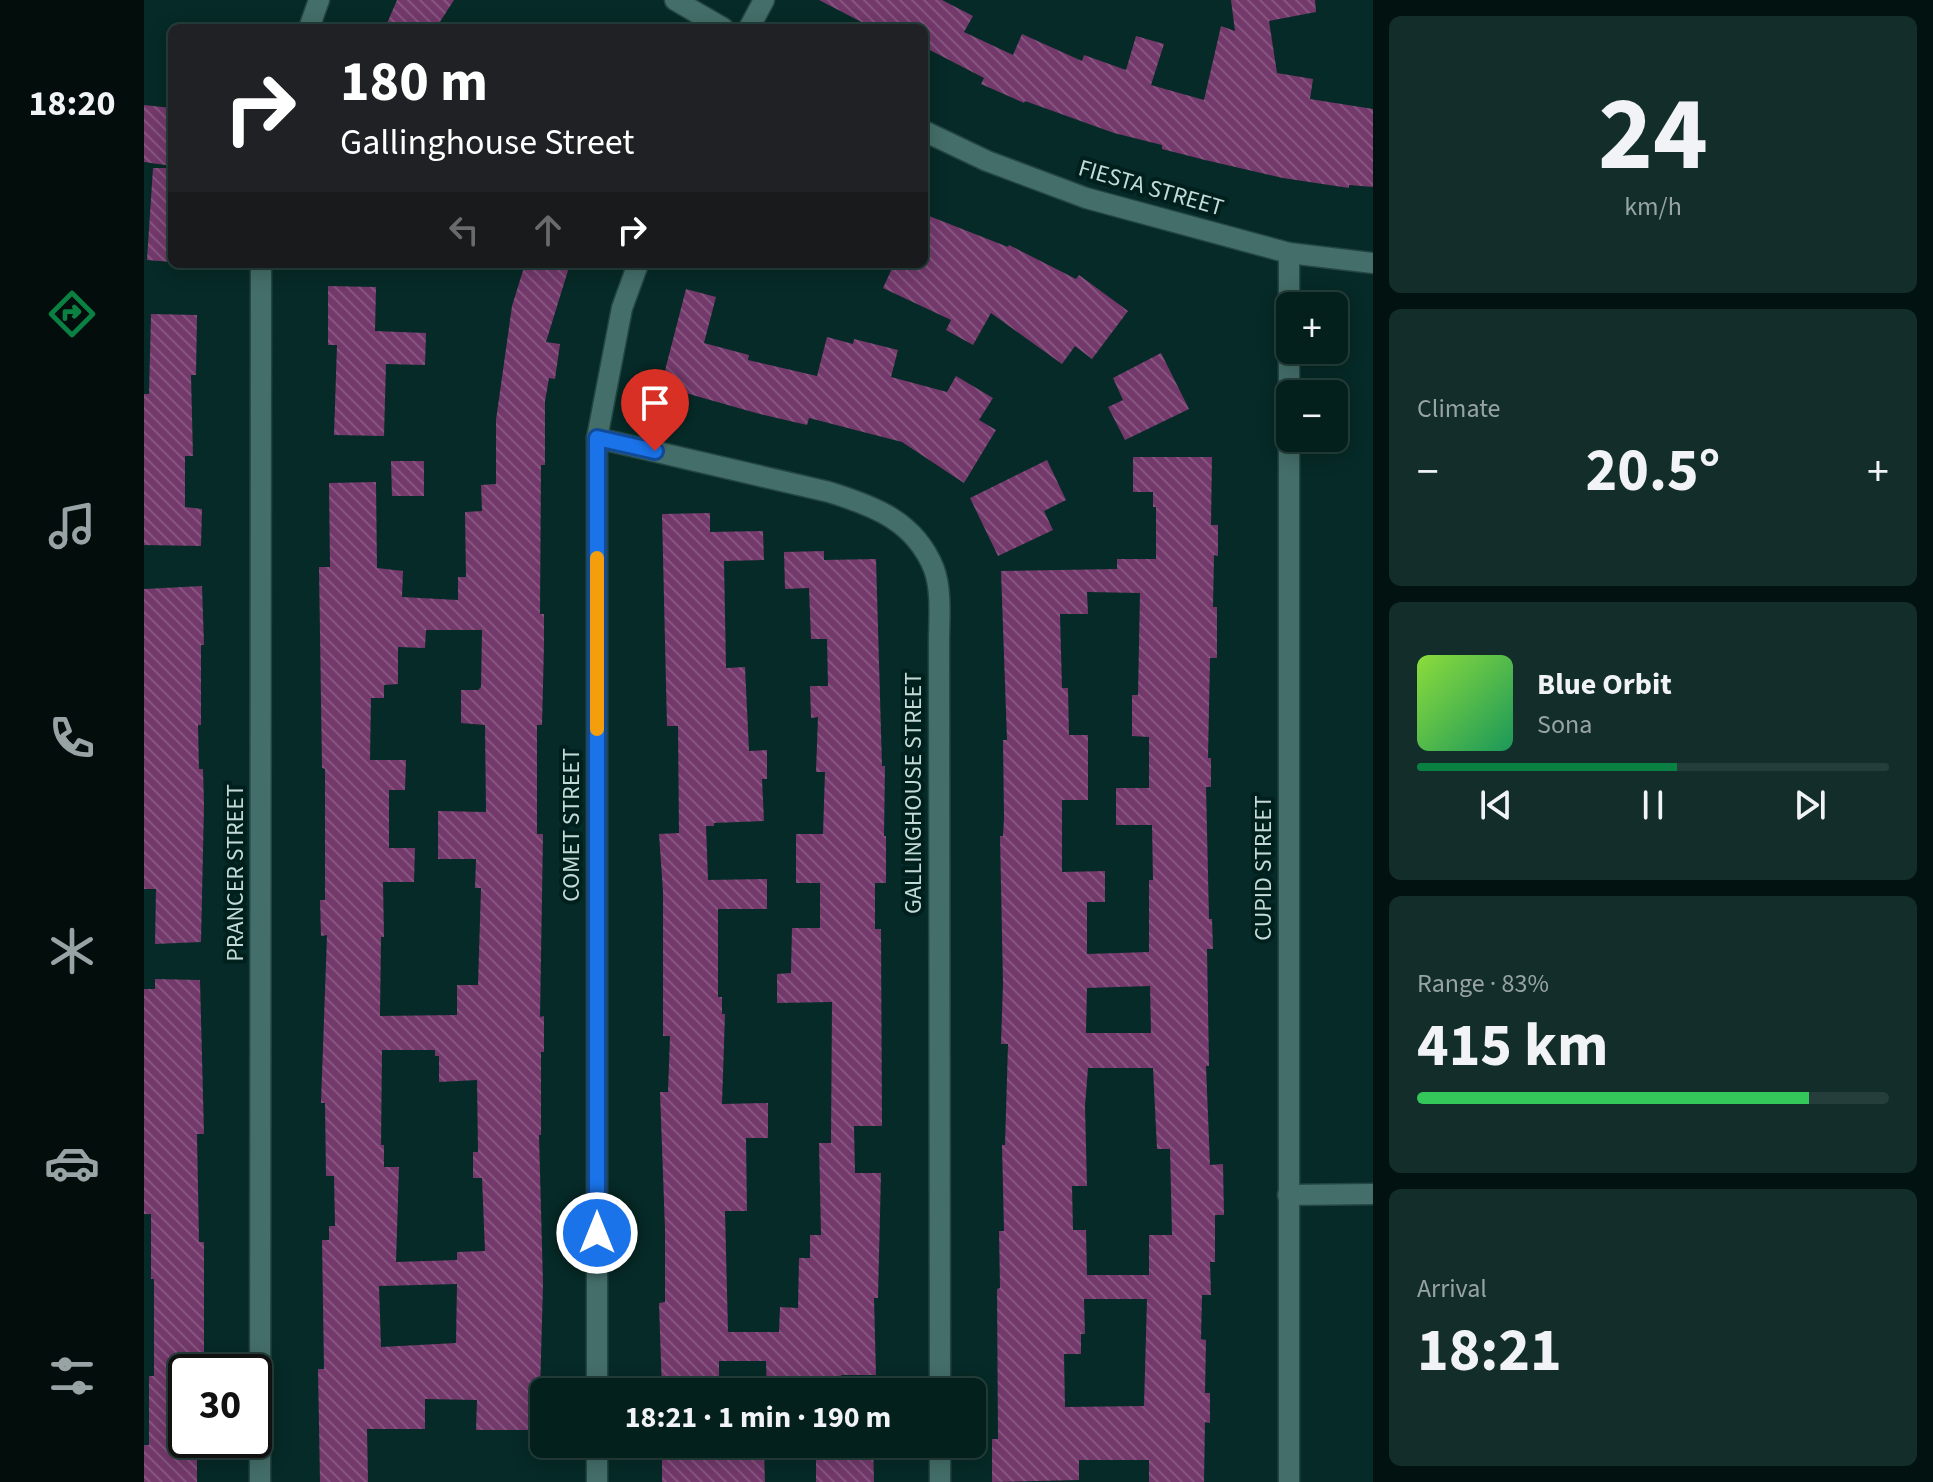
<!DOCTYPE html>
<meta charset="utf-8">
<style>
:root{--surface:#04201d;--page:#122d2a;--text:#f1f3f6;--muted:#97a3a4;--line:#253e3b;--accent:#0b8043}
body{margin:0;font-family:"Source Sans 3",sans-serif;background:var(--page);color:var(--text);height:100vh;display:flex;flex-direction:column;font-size:30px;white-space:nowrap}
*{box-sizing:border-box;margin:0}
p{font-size:26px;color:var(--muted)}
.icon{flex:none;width:44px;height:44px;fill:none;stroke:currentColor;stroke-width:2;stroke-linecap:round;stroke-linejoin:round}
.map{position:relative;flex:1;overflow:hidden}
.details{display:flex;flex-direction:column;gap:16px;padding:16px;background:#021210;width:560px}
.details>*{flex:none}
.banner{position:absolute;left:24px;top:24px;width:760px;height:244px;border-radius:12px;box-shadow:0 4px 20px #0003,0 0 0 2px var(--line);background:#202124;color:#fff;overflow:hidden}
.fabs{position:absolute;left:1132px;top:292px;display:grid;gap:16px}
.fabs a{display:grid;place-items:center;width:72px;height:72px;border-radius:12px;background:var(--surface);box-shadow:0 4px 20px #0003,0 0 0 2px var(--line);font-size:40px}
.speed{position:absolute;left:24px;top:1354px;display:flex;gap:16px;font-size:40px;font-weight:700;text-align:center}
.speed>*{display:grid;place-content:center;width:104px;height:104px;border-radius:50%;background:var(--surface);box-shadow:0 4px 20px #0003,0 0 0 2px var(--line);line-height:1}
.speed .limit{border:4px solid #111;border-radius:12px;background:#fff;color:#111}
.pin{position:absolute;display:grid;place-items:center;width:68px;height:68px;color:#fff;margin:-82px -34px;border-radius:50% 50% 50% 0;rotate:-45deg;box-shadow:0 0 8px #0007}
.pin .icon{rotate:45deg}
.me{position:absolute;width:88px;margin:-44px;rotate:0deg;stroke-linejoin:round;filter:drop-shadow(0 0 6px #0008)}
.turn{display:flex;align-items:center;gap:28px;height:168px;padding:0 40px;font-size:36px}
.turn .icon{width:104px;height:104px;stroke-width:2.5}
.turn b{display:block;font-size:56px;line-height:68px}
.lanes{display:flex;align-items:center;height:76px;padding:0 40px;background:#0003;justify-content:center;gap:40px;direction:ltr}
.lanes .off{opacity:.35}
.big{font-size:60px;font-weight:700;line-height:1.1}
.details .card{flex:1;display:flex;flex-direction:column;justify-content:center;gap:12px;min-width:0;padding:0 28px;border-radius:12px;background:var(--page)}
.details .dial{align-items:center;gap:0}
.dial b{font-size:104px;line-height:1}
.song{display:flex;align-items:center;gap:24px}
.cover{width:96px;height:96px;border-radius:12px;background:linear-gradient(135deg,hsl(90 70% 55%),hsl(150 70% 35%))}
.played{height:8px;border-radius:4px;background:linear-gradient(90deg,var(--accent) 55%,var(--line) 55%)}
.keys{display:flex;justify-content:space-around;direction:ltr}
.heat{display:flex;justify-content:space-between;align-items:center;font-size:44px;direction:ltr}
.charge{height:12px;border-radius:6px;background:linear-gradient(90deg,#34c759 83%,var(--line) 0)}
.trip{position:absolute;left:386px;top:1378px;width:456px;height:80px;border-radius:12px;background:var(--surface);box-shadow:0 4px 20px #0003,0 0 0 2px var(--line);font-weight:700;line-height:80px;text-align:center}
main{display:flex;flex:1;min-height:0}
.dock{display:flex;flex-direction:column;width:144px;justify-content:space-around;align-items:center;background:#020d0c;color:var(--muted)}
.dock .icon{width:56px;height:56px}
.dock .current{color:var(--accent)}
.dock b{font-size:36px;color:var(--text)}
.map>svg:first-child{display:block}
.building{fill:url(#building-back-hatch);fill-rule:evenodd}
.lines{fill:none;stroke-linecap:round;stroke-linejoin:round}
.minor-casing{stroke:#244643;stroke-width:23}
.minor{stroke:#446e69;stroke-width:20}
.route-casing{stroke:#114b97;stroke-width:20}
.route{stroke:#1a73e8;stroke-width:14}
.slow{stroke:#f59e0b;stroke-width:14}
.labels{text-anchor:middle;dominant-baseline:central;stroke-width:8;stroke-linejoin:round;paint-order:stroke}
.street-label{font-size:24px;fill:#c3dad7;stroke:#00201d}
</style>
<main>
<nav class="dock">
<b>18:20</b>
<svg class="icon current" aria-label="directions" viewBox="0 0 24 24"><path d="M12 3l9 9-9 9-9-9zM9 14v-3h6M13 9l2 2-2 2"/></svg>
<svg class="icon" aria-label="music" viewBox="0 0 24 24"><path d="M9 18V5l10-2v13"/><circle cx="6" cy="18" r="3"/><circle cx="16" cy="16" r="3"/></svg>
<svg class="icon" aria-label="phone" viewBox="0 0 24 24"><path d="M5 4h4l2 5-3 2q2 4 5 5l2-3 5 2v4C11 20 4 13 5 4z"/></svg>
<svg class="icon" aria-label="climate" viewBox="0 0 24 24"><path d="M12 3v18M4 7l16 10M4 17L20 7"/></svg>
<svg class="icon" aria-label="car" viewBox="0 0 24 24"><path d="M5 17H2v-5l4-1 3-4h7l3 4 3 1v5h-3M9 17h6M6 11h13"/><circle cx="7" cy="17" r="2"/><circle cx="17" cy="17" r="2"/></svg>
<svg class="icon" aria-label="filters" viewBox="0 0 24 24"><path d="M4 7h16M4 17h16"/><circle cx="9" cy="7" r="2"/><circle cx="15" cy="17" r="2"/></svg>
</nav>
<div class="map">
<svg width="1229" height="1482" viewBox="0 0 1229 1482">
<defs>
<pattern id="building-back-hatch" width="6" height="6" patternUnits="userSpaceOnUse" patternTransform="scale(2)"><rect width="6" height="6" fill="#73396b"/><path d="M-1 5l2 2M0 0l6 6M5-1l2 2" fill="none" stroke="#85557f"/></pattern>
</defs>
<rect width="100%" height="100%" fill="#062a27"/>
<g class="building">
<path d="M253 0H310L292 28H241Z"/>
<path d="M675 0H798L829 16 820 32 869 55 878 34 938 61 940 55 982 70 992 36 1020 44 1007 85 1060 100 1077 26 1091 31 1087 0H1171L1172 12 1125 21 1133 73 1169 79 1166 99 1229 109V187L1205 185V188L1139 178 1061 160 1018 149V145L970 133 881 101 880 103 837 84 840 78 780 47V28H729Z"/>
<path d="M0 105 28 108V166L0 162Z"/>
<path d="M9 168H28V262L3 260Z"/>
<path d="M780 214 864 247 865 245 932 279 935 275 984 311 948 359 931 346 918 364 847 313 829 345 802 330 807 320 739 288 750 264H780Z"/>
<path d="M381 264H426L402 342 416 344 411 379 405 378 401 401V465H397L396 614H400V645L398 725H393V834H399L396 1017 400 1016V1052H397V1135H395L399 1284 395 1430H332L333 1400 281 1399V1429H223L224 1482H176L174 1369H180L178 1240H185V1226H191L190 1176H182L181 1103H177L183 935 177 936 176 900H181V769L178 768 175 567H186L185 483 232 482 233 568 259 571 258 597 314 600V577H322L321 512 338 511 337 485 352 484V420L368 306ZM282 630H338L337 687 334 690H317V723L341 725 342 812 294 811V859H332L331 888H337L334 985H313V1015L236 1016 237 937H240L239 882H270L271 848H245V790H261L262 760H226L227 698H240V685L254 684V647L281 648ZM238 1050H291V1056H295V1082L333 1080 334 1152H329V1178H338L341 1251 313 1252V1260L252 1262 255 1167H240V1145H237ZM313 1284 312 1343 237 1347 235 1286Z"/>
<path d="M184 286 232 287 231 331 282 333 281 365 242 364 240 436 190 435 193 345H184Z"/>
<path d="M542 289 572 297 560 343 605 355 604 360 673 376 683 337 709 344 710 339 754 350 747 377 803 392 812 376 849 398 835 420 852 430 820 483 758 442 665 418 663 425 612 413 517 386Z"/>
<path d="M7 314 53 315 52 375H47L49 456H41V507L58 509 57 546 0 545V394H5Z"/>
<path d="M1017 353 1045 409 981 440 964 407 979 400 969 378Z"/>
<path d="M989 457H1068L1067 525H1074V556L1070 555 1069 607H1073V658H1066L1064 758H1067V787H1062L1065 919H1068L1069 949H1063L1065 1066H1062L1066 1165 1079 1164 1080 1215H1071V1262H1066L1067 1295H1058L1057 1339 1062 1340 1061 1393H1066V1423L1061 1422 1060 1482H1005V1460H935V1480L848 1482V1439H854L853 1289 856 1288 855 1231H860L858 1145H861L864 1044H857L859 984 856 836H859L860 818 859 740H863L857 571 973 569V559H1012V507H1009V492H989ZM943 592 996 593 994 695H988V736L1005 737V788H972V825H1008L1009 880H1005V952L943 954V902H961V871L918 872V800H944V735H925L924 688H918L916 614H944ZM1006 986 1007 1033H942L943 988ZM944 1068H1009L1013 1149H1026L1028 1235H1005V1275H943L942 1230H929L928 1186H943L941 1106ZM940 1299H1003L1000 1406 921 1407 920 1354H937V1334H941Z"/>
<path d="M903 460 922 500 900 511 909 530 854 556 826 498Z"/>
<path d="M247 461H280V496H248Z"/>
<path d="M566 513V532L619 531 620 560 580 561 582 668 601 667 605 751 623 750V779H618L620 821 570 823V826H562L564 880 623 879V909H574V997H578V1014H581L578 1104 624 1103V1138H602L603 1211H581L584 1332H635L636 1307 654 1308 655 1258H666V1235H677L675 1143H687L688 1002 633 1003V974L647 973 648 928H676V883H652V834H679L681 772H672L674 717 667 718 666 686H684L683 639H667L665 588 641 589 640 552 680 551V560L732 559 738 766H741L740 836H742V883H731V929H737L738 1126H710L711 1173H737L734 1298H730L732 1375H697V1392H623L622 1361H575V1392H518L515 1303 521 1302V1229L516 1092H524L526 1036H519V892L515 834 535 833 534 726H523L518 514Z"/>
<path d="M58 586 60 645H57V725H54L55 769H59L60 805 57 942 11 944 12 889H0V589Z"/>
<path d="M11 979 56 980 60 1134H53L55 1242H60V1364H42V1445H53V1482H0V1445H5V1376H10V1279H7V1214H0V989H11Z"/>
<path d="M672 1444H729L730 1482H672Z"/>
<path d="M518 1451 620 1453 621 1482H518Z"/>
</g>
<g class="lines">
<defs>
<g id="minor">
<path d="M531 0 579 28"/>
<path d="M165 28 175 0"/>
<path d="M605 28 620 0"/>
<path d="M780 131 843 161 942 198 1145 253 1229 263"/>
<path d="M453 438 685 492C730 506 771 521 790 569 798 591 795 620 795 643L796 1392"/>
<path d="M1144 1195 1229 1194"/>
<path d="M453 1392V438L478 308 494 264"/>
<path d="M796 1444V1482"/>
<path d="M116 1482 117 264"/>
<path d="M453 1482V1444"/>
<path d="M1145 1482V253"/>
</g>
</defs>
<use href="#minor" class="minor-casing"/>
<use href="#minor" class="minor"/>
</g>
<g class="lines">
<defs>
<path id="route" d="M453 1233V438L511 451"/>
</defs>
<use href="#route" class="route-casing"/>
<use href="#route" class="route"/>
<path class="slow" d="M453 729V558"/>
</g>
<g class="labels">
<g class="street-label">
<text transform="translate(1007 188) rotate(16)">FIESTA STREET</text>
<text transform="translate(769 793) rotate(-90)">GALLINGHOUSE STREET</text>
<text transform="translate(427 825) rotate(-90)">COMET STREET</text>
<text transform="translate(1119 868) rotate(-90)">CUPID STREET</text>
<text transform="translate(91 873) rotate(-90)">PRANCER STREET</text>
</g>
</g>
</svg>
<div class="fabs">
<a>+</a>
<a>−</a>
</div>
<div class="speed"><div class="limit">30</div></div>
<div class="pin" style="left:511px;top:451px;background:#d93025"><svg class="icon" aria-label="arrive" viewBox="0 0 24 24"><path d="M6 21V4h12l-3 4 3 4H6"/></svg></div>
<svg class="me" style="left:453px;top:1233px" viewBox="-20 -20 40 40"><circle r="17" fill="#1a73e8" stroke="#fff" stroke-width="3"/><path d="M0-11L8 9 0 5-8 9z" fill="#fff"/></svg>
<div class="trip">18:21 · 1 min · 190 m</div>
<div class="banner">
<div class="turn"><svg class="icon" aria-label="right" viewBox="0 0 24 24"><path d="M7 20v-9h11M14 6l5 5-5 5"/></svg><div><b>180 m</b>Gallinghouse Street</div></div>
<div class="lanes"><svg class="icon off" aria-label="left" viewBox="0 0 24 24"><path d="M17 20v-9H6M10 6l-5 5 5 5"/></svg><svg class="icon off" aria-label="ahead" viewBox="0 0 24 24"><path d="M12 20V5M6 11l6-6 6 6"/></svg><svg class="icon" aria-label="right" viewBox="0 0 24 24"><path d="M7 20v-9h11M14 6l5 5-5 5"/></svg></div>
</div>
</div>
<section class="details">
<div class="card dial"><b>24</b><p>km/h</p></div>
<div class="card"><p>Climate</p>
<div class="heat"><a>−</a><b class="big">20.5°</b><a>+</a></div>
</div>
<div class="card">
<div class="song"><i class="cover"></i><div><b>Blue Orbit</b><p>Sona</p></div></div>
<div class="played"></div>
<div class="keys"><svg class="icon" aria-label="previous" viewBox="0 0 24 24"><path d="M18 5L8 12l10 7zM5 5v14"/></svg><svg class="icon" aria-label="pause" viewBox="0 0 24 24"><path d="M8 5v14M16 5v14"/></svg><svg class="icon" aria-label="next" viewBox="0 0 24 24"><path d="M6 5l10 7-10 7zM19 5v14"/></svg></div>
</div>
<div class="card"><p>Range · 83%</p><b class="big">415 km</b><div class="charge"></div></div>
<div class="card"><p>Arrival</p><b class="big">18:21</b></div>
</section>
</main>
